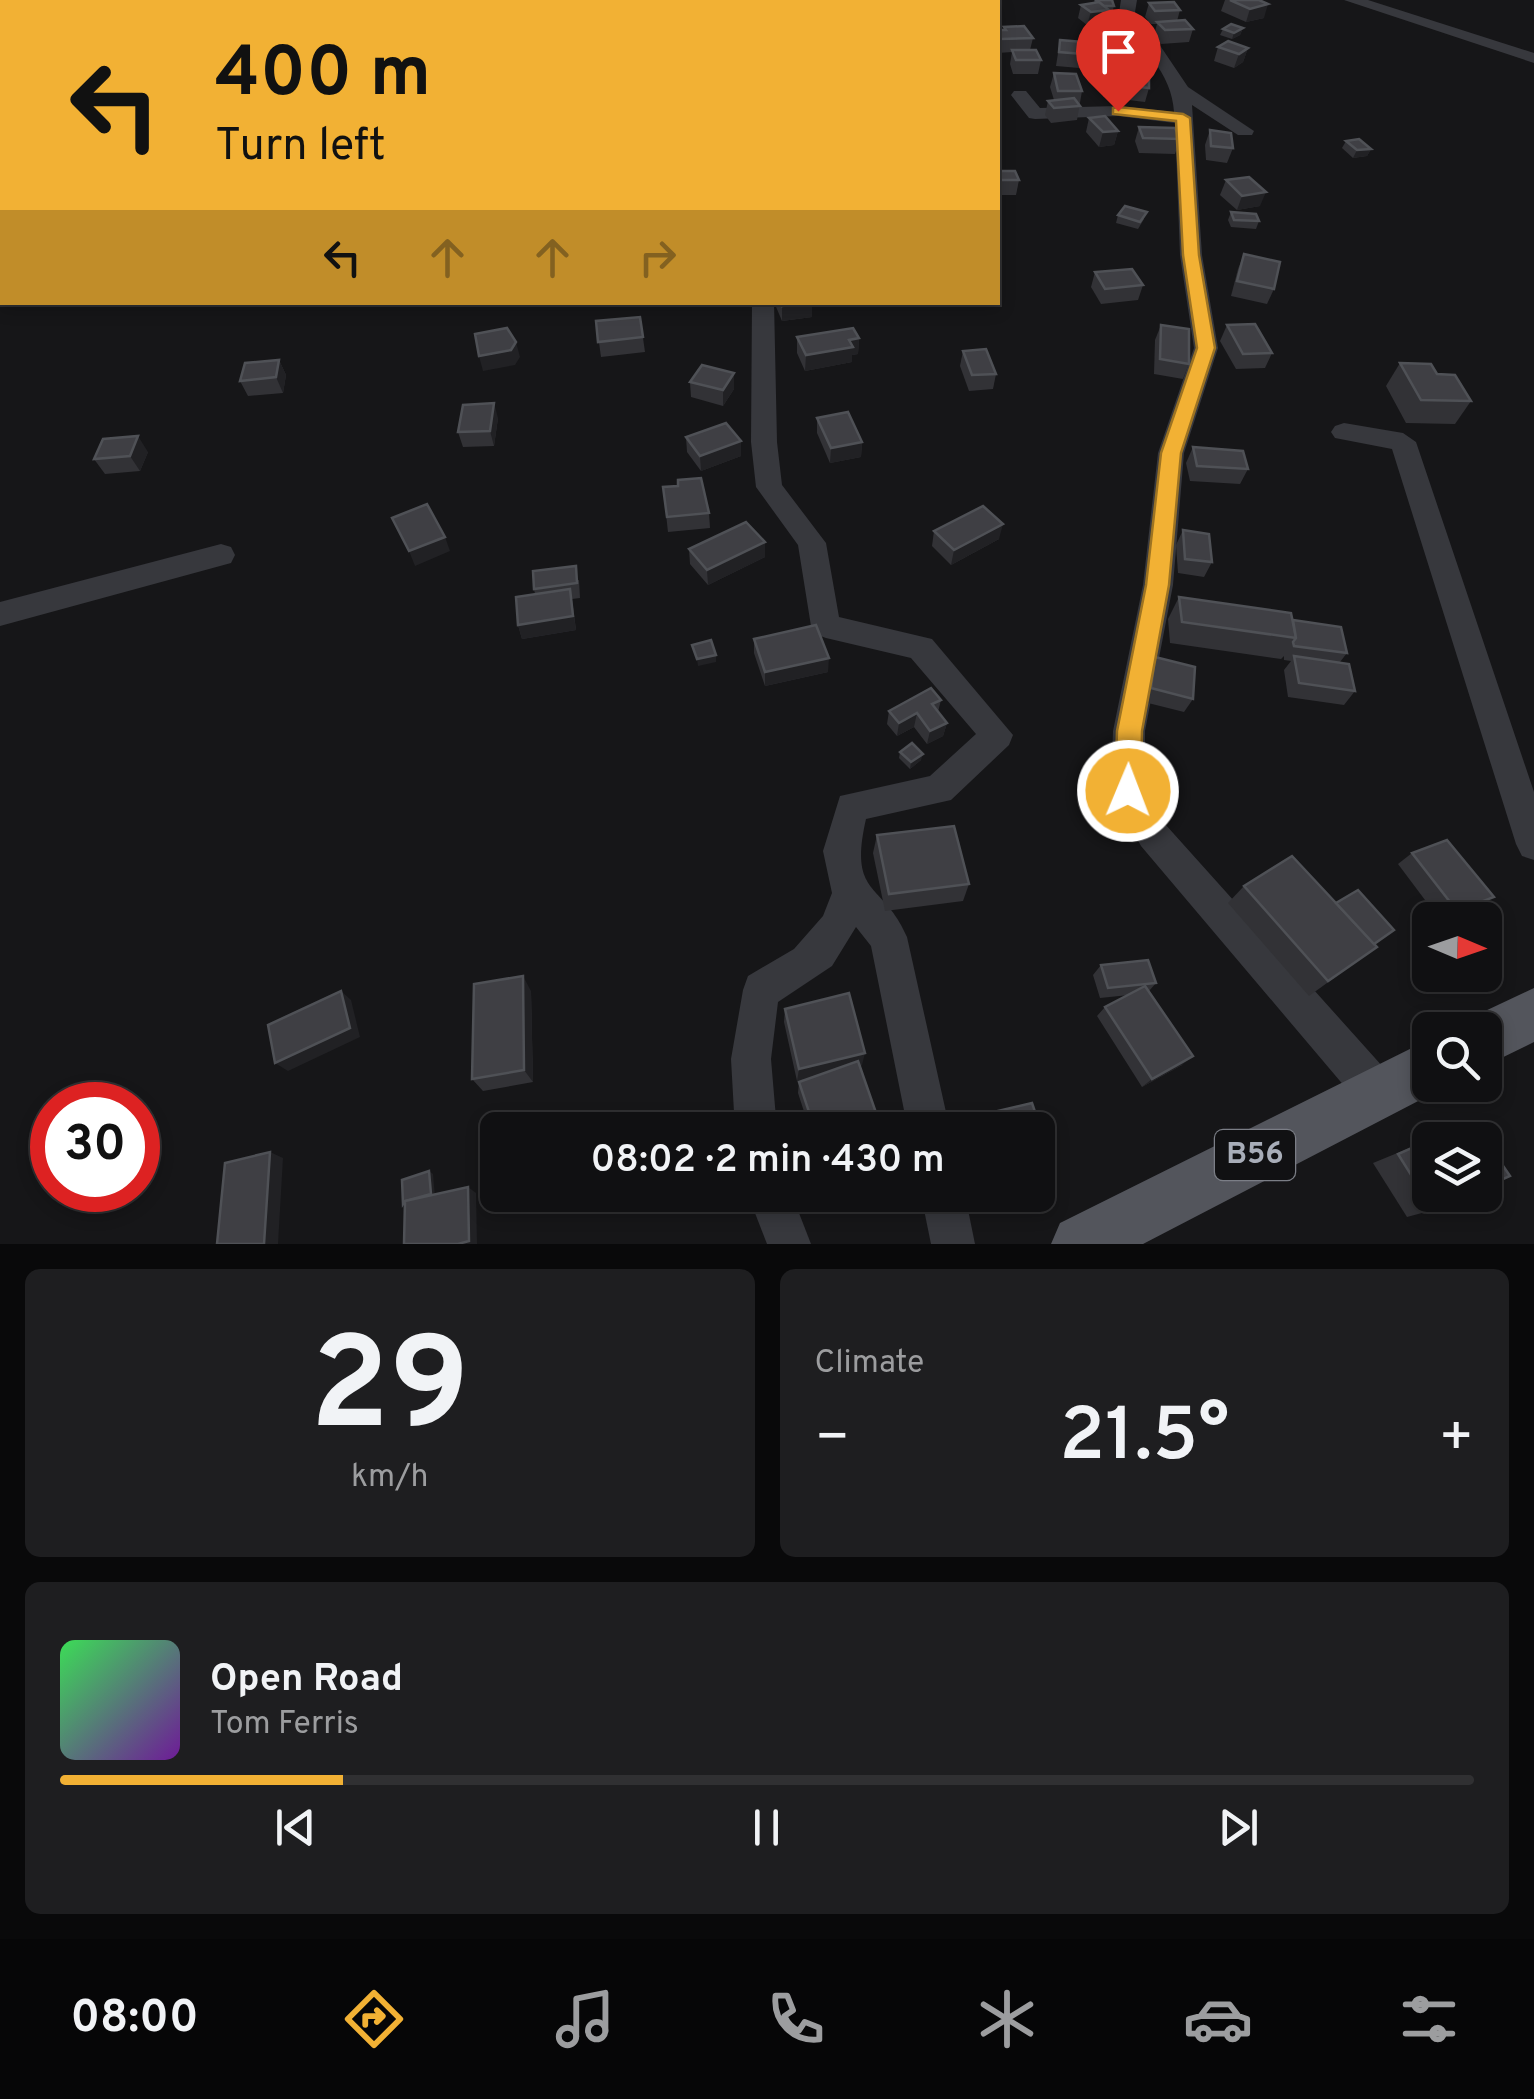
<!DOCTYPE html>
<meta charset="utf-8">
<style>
:root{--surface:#101012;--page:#1e1e20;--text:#f1f3f6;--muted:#9c9d9f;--line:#303032;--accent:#f2b134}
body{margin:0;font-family:Overpass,sans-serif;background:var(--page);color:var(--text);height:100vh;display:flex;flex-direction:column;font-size:38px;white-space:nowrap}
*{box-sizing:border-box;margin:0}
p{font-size:32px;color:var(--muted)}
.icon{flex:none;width:55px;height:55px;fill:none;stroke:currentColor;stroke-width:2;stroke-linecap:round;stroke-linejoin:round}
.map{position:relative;height:1244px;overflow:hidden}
.sheet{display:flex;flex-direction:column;gap:25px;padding:25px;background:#09090a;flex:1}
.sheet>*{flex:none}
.banner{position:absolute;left:0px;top:0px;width:1000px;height:305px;box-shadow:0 5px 15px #0003,0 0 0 2px var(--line);background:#f2b134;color:#111;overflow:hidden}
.needle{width:65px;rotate:92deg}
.tools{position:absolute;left:1412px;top:902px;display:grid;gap:20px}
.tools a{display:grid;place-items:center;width:90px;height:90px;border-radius:15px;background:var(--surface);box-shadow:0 5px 15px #0003,0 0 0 2px var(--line);font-size:50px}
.speed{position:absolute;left:30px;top:1082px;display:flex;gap:20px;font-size:50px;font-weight:700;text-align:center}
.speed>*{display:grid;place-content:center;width:130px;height:130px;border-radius:50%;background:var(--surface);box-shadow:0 5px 15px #0003,0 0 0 2px var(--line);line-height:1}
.speed .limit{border:15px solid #d22;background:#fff;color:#111}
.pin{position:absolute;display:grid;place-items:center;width:85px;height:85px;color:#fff;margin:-102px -42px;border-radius:50% 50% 50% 0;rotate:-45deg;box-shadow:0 0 10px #0007}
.pin .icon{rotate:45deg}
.me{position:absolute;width:110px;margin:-55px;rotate:1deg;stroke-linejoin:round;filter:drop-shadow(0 0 8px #0008)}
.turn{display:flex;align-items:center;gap:35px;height:210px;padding:0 50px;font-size:45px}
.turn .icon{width:130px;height:130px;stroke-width:2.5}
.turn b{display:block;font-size:70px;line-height:85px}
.lanes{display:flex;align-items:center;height:95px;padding:0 50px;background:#0003;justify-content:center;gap:50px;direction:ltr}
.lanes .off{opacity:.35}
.big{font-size:75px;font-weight:600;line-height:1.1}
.sheet .widget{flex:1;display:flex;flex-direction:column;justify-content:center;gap:15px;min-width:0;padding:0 35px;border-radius:15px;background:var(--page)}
.sheet .dial{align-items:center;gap:0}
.dial b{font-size:130px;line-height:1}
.song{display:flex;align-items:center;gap:30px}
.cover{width:120px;height:120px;border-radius:15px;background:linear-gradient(135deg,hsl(130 70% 55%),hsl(280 70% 35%))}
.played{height:10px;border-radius:5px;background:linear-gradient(90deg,var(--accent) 20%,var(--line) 20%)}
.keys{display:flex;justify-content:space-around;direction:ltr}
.heat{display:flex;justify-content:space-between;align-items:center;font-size:55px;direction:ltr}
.sheet .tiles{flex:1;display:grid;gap:25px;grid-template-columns:1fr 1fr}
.widget:last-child{grid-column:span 2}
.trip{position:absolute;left:480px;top:1112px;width:575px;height:100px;border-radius:15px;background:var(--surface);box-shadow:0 5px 15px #0003,0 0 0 2px var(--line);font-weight:600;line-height:100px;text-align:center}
.menu{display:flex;height:160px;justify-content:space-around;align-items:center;background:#060607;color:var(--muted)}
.menu .icon{width:70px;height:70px}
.menu .selected{color:var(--accent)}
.menu b{font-size:45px;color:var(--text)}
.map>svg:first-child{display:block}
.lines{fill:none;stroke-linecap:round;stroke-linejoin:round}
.minor{fill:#37383d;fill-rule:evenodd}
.major{fill:#53555c;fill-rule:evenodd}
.wall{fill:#323236}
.shaded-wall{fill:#212124}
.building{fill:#3f3f44;stroke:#4f5156;stroke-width:2.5}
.route{fill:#f2b134;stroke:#9d7322;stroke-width:2.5}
.labels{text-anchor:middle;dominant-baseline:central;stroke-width:10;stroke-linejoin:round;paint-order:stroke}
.shield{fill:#111113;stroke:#7b7e86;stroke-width:2.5}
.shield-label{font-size:30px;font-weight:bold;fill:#a8adb8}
</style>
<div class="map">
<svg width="1534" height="1244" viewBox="0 0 1534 1244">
<rect width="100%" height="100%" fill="#161618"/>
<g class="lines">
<g class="minor">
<path d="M735 0H752L754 2H737Z"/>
<path d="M1121 0H1137L1134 18 1157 41 1188 87 1254 131 1252 135H1238L1192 105 1202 255 1218 348 1184 453 1173 585 1145 731V789L1165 824 1392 1077 1398 1092 1392 1107 1377 1113 1362 1107 1141 846 1111 791 1113 731 1143 585 1158 453 1194 348 1180 255 1175 123 1118 116 1035 119 1029 118 1011 95 1014 91H1026L1040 108 1118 106 1174 112C1172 73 1142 47 1118 19Z"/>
<path d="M1344 0H1368L1534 53V63Z"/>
<path d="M2 33V43L0 44V34Z"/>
<path d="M752 302H774L777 442 782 485 826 543 839 617 932 639 1013 735 1009 745 951 800 866 819C848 898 883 881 907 937L950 1130H908L871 946 856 927 832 966 778 1002 771 1059 777 1130H735L731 1059 743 990 748 976 794 949 823 916 832 893 823 851 840 796 930 776 976 734 911 658 826 638 815 634 811 626 798 545 756 487 751 442Z"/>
<path d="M1344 423 1403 433 1416 442 1534 792V860L1522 856 1516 844 1392 449 1335 438 1331 432 1335 426Z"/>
<path d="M221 544 231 547 235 555 231 563 0 626V602Z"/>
<path d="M748 1195H792L811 1244H767Z"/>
<path d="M921 1195H965L975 1244H931Z"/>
</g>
<g class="major">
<path d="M1534 988V1042L1485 1066V1030H1462L1466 1020Z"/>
<path d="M1430 1039V1085H1449L1143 1244H1051L1060 1223Z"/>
</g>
</g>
<g class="wall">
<path d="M314 0H349L347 2H315Z"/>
<path d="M1094 0H1112L1114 6 1112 13H1108L1105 23 1087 25 1078 18 1081 5 1094 3Z"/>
<path d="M1225 0H1259L1264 18 1246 22 1221 11Z"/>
<path d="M1149 3 1180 10 1177 21 1193 29 1189 42 1161 44 1154 35 1157 24H1151L1145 17Z"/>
<path d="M1004 27 1033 38 1030 50 1041 60 1038 74H1013L1010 64 1012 52 998 53V30H1004Z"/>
<path d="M1243 28 1240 35 1232 39 1220 35 1223 29Z"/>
<path d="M1098 35 1121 39 1140 49 1136 62 1115 67 1100 56 1102 47 1097 41Z"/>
<path d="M1060 40 1095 55 1091 69 1056 66Z"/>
<path d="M1218 47 1248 48 1243 62 1234 68 1214 61Z"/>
<path d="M1054 73 1082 91 1077 120 1051 123 1045 115 1048 101 1054 100 1050 87Z"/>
<path d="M1107 75 1149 88 1145 102 1103 97Z"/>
<path d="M1089 118 1118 131 1114 145 1099 147 1086 132Z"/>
<path d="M1139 127 1180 139 1175 154 1139 153 1135 141Z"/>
<path d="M1210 130 1233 148 1227 163 1206 160 1205 145Z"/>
<path d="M1346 141 1371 149 1367 156 1353 158 1342 148Z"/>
<path d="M998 171 1019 180 1016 195H998Z"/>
<path d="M1226 180 1260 206 1237 210 1220 195Z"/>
<path d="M1231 212 1259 221 1256 229 1231 227 1228 220Z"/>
<path d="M1118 215 1144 219 1138 229 1116 223Z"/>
<path d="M1244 254 1274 289 1267 304 1231 296 1238 269Z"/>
<path d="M1095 272 1143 285 1138 300 1101 304 1091 287Z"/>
<path d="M774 302H812V317L782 321Z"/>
<path d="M640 317 645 352 601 357 596 321Z"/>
<path d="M1161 325 1189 364 1183 379 1154 374 1155 340Z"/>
<path d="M1227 325 1272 353 1265 368 1236 369 1220 341Z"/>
<path d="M797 337 859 338 858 354 852 355V362L805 371 797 353Z"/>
<path d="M963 351 996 374 993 389 969 391 960 366Z"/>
<path d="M279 360 286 375 283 393 248 396 240 381Z"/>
<path d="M1400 363 1437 374 1471 401 1455 424 1406 423 1386 386Z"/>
<path d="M734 373V389L723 406 691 397 690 382Z"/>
<path d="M498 418 494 446 463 447 458 432Z"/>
<path d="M817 418 862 442 861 457 830 463 817 433Z"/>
<path d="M686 437 741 456 701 471 687 452Z"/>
<path d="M1193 447 1248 469 1240 484 1190 481 1186 463Z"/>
<path d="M148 452 140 471 105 474 94 459Z"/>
<path d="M663 487 709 513 710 528 668 532Z"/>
<path d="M1183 530 1212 562 1204 577 1178 573 1176 545Z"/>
<path d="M934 531 999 539 951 565 932 546Z"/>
<path d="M765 542V557L708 585 690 564 689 549Z"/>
<path d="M579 580 580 598 572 599 576 630 522 639 518 625 535 594 534 589Z"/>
<path d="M1179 597 1293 620 1347 653 1340 662 1355 691 1344 705 1288 697 1284 670 1291 661 1284 660V656L1281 659 1170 643 1168 619Z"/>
<path d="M754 639 828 672 765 686 754 653Z"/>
<path d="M1155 657 1193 699 1184 712 1144 702 1147 671Z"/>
<path d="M941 700 938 712 947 723 943 736 927 744 914 727 897 736 887 724 889 711Z"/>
<path d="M900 752 921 760 910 769 899 758Z"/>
<path d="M877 835 969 884 963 901 885 911 873 853Z"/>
<path d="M1412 853 1478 908 1446 920H1440L1398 864Z"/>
<path d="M1244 886 1374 945 1377 947 1309 996 1228 903Z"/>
<path d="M1101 965 1156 983 1149 991 1182 1065 1142 1087 1097 1016 1105 1007 1129 995 1100 998 1093 975Z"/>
<path d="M531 991 533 1082 483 1091 472 1079Z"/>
<path d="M785 1009 862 1065 860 1066 882 1130H810L798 1093 799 1082 804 1080 797 1081 784 1022Z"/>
<path d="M1473 1122 1433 1210 1407 1217 1373 1163Z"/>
<path d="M879 1195H918V1197L914 1202 881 1208Z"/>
</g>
<g class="shaded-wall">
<path d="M685 0H696V2H675Z"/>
<path d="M1268 4 1264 18 1246 22 1250 9Z"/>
<path d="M1109 10 1105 23 1087 25 1091 12Z"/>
<path d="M1243 28 1240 35 1232 39 1234 33Z"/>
<path d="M1248 48 1243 62 1234 68 1239 54Z"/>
<path d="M1140 49 1136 62 1115 67 1118 53Z"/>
<path d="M2 53V71L0 72V54Z"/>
<path d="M1118 131 1114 145 1099 147 1103 132Z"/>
<path d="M1371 149 1367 156 1353 158 1357 150Z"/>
<path d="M1266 192 1260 206 1237 210 1242 196Z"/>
<path d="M2 212V237L0 240V215Z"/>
<path d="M805 302H812V317L782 321V306Z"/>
<path d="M859 338 858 354 852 355V362L805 371 806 355 849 340Z"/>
<path d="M516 342 520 357 515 365 483 371 479 356Z"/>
<path d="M279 360 286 375 283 393 276 377Z"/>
<path d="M734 373V389L723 406V390Z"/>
<path d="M494 403 498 418 494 446 490 431Z"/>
<path d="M138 436 148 452 140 471 130 456Z"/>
<path d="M741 441V456L701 471 700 456Z"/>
<path d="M862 442 861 457 830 463 831 448Z"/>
<path d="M1003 524 999 539 951 565 954 550Z"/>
<path d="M445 537 450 551 415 566 409 551Z"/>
<path d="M765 542V557L708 585 707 570Z"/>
<path d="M570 589 576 630 522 639 518 625Z"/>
<path d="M716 655V662L698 666 697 659Z"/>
<path d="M829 658 828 672 765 686V672Z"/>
<path d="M917 713 914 727 897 736 899 723Z"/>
<path d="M947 723 943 736 927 744 930 731Z"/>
<path d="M923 754 921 760 910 769 911 762Z"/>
<path d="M1494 897 1478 908 1444 920 1457 911Z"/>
<path d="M523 976 531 991 533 1082 524 1070Z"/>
<path d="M341 991 351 1000 360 1037 288 1071 275 1063Z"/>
<path d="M865 1053 862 1065 797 1081 799 1069Z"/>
<path d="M1193 1056 1182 1065 1142 1087 1152 1079Z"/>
<path d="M270 1152 283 1158 278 1244H264Z"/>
<path d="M1050 1156 1039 1166H1038V1159Z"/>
<path d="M429 1171 433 1174 435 1197 407 1206 403 1204Z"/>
<path d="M468 1187 476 1193 477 1244H458Z"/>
</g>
<g class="building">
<path d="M822 0H845L847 1 824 2Z"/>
<path d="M1096 0H1112L1114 6H1104L1097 2Z"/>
<path d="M1230 0H1259L1268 4 1250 9Z"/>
<path d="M1099 2 1109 10 1091 12 1081 5Z"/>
<path d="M1174 2 1180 10 1155 11 1149 3Z"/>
<path d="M1185 20 1193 29 1165 30 1157 22Z"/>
<path d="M1231 24 1243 28 1234 33 1223 29Z"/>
<path d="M1024 26 1033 38 1000 39 998 36V30H1006L1004 27Z"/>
<path d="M1114 33 1121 39 1106 41 1098 35Z"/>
<path d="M1125 38 1140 49 1118 53 1103 42Z"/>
<path d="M1060 40 1094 43 1095 55 1059 52Z"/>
<path d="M1228 41 1248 48 1239 54 1218 47Z"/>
<path d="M1012 50H1036L1041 60H1016Z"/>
<path d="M1054 73 1076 74 1082 91H1058Z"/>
<path d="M1107 75 1149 80V88L1107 83Z"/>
<path d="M1074 98 1080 106 1054 108 1048 101Z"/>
<path d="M1105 116 1118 131 1103 132 1089 118Z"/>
<path d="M1139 127 1175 128 1180 139 1143 138Z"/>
<path d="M1210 130 1231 133 1233 148 1211 146Z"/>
<path d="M1359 139 1371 149 1357 150 1346 141Z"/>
<path d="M998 171H1015L1019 180H998Z"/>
<path d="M1249 177 1266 192 1242 196 1226 180Z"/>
<path d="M1125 206 1147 212 1140 222 1118 215Z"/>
<path d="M1231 212 1256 214 1259 221 1234 220Z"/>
<path d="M1244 254 1280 262 1274 289 1237 281Z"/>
<path d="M1132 269 1143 285 1105 289 1095 272Z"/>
<path d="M781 302H805L782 306Z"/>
<path d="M640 317 643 337 598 342 596 321Z"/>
<path d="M1255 324 1272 353 1243 354 1227 325Z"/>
<path d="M1161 325 1189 329V364L1160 359Z"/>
<path d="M507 328 516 342 511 350 479 356 475 334Z"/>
<path d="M853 328 859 338 849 340 853 347 806 355 797 337Z"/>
<path d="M986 349 996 374 972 375 963 351Z"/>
<path d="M279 360 276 377 240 381 245 363Z"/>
<path d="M1400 363 1431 364 1437 374 1455 375 1471 401 1421 400Z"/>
<path d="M702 365 734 373 723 390 690 382Z"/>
<path d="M494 403 490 431 458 432 463 405Z"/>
<path d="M848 412 862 442 831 448 817 418Z"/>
<path d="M726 423 741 441 700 456 686 437Z"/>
<path d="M138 436 130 456 94 459 103 439Z"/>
<path d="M1193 447 1243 451 1248 469 1197 466Z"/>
<path d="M701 478 709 513 667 517 663 487 678 486V480Z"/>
<path d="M427 504 445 537 409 551 392 518Z"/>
<path d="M983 506 1003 524 954 550 934 531Z"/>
<path d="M746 522 765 542 707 570 689 549Z"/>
<path d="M1183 530 1209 534 1212 562 1185 559Z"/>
<path d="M576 566 577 583 534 589 533 571Z"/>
<path d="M570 589 573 616 518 625 516 597Z"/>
<path d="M1179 597 1291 613 1296 638 1182 622Z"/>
<path d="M1293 620 1341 627 1347 653 1294 646 1293 642 1296 638Z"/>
<path d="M816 625 829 658 765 672 754 639Z"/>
<path d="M711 640 716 655 697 659 692 645Z"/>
<path d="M1294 656 1349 664 1355 691 1299 683Z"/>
<path d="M1155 657 1195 667 1193 699 1151 688Z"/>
<path d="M931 688 941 700 932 704 947 723 930 731 917 713 899 723 889 711Z"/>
<path d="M912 743 923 754 911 762 900 752Z"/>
<path d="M954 826 969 884 889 894 877 835Z"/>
<path d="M1447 840 1494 897 1457 911 1412 853Z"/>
<path d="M1292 856 1377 947 1328 981 1244 886Z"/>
<path d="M1358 890 1394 930 1374 944 1336 903Z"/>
<path d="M1148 960 1156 983 1108 988 1101 965Z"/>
<path d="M523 976 524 1070 472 1079 474 984Z"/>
<path d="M1145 986 1193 1056 1152 1079 1105 1007Z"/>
<path d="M341 991 350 1028 275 1063 268 1025Z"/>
<path d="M849 993 865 1053 799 1069 785 1009Z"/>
<path d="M858 1061 882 1130H815L799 1082Z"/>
<path d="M1032 1103 1050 1156 1038 1159V1130H954L951 1122Z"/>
<path d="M1473 1122 1510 1176 1485 1187V1140H1430Z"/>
<path d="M1430 1140V1195H1467L1433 1210 1398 1154Z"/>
<path d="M270 1152 264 1244H217L225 1163Z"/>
<path d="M429 1171 431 1194 405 1201 403 1204 402 1180Z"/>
<path d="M468 1187 469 1241 458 1244H404L405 1201Z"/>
<path d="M883 1195H918V1197L884 1202Z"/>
</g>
<path class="route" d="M1118 107 1183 114 1190 118 1199 255 1215 348 1181 453 1169 585 1142 731 1141 791 1137 799 1128 803 1119 799 1115 791 1117 731 1146 585 1161 453 1197 348 1183 255 1176 121 1113 114V108Z"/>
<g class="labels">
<rect class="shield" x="1215" y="1130" width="80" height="50" rx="8"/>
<g class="shield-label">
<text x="1255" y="1155">B56</text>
</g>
</g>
</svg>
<div class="tools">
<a><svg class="needle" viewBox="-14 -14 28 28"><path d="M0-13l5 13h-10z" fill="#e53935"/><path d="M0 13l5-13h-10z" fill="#9c9d9f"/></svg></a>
<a><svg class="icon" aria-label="search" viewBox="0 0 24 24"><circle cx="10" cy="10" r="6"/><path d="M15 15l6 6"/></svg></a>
<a><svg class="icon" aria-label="layers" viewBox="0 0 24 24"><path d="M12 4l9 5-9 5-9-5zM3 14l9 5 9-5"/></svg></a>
</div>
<div class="speed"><div class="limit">30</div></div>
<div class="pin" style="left:1118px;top:111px;background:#d93025"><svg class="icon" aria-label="arrive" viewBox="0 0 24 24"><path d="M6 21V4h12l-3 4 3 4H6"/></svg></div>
<svg class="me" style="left:1128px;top:791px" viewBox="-20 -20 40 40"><circle r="17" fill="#f2b134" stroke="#fff" stroke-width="3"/><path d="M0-11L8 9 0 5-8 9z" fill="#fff"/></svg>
<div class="trip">08:02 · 2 min · 430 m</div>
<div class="banner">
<div class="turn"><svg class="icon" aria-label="left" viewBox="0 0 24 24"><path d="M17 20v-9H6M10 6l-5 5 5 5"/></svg><div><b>400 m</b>Turn left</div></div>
<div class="lanes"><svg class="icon" aria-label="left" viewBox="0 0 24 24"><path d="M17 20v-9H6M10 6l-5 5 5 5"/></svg><svg class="icon off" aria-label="ahead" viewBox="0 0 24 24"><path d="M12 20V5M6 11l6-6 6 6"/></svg><svg class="icon off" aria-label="ahead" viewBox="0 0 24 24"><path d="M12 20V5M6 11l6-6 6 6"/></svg><svg class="icon off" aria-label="right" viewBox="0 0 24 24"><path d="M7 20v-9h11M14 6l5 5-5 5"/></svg></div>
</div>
</div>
<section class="sheet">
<div class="tiles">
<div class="widget dial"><b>29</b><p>km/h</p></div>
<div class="widget"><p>Climate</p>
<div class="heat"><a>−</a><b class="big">21.5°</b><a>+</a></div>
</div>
<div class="widget">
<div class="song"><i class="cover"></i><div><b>Open Road</b><p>Tom Ferris</p></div></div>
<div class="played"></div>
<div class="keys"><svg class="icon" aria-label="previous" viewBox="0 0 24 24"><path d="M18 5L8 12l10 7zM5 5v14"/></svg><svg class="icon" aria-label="pause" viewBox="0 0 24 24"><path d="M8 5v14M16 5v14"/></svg><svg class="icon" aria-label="next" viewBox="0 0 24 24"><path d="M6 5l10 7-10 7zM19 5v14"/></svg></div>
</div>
</div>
</section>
<nav class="menu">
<b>08:00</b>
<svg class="icon selected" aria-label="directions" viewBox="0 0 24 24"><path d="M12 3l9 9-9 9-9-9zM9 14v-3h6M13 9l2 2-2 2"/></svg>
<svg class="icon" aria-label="music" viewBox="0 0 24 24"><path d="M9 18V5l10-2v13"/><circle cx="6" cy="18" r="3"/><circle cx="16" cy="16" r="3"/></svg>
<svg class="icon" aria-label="phone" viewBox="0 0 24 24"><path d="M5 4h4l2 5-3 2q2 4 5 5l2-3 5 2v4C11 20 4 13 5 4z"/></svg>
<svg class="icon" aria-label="climate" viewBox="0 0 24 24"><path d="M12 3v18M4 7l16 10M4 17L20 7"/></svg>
<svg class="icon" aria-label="car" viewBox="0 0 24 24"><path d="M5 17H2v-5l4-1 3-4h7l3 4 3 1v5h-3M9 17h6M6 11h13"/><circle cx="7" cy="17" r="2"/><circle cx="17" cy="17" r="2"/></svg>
<svg class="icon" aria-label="filters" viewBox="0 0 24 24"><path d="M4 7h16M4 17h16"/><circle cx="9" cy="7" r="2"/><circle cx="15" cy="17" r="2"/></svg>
</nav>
